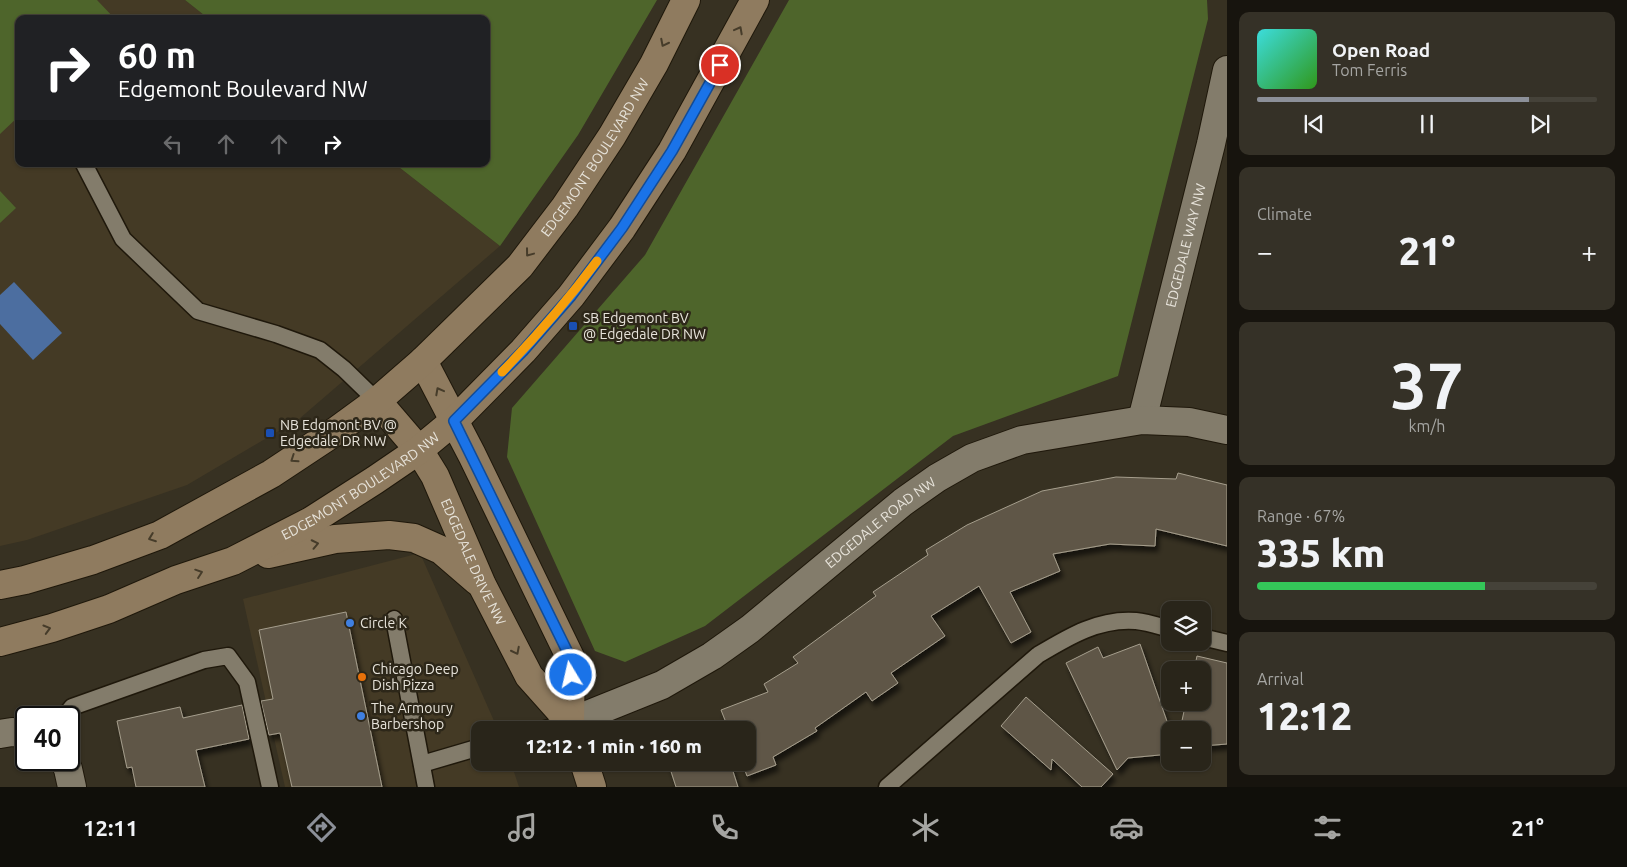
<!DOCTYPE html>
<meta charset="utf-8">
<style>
:root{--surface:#29251a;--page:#353127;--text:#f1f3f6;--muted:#a5a5a2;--line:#454239;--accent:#8c9099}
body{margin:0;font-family:Ubuntu,sans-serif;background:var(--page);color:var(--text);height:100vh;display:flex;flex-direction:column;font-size:19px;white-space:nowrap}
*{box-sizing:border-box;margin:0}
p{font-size:16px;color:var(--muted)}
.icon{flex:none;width:28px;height:28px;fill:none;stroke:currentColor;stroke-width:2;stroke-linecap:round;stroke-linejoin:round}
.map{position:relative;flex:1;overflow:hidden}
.details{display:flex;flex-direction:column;gap:12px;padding:12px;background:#17140e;width:400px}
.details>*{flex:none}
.top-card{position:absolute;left:15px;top:15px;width:475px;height:152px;border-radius:10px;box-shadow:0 1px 4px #0004,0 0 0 1px var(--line);background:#202124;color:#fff;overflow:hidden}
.buttons{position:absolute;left:1161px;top:601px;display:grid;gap:10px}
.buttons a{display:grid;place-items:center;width:50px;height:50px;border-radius:10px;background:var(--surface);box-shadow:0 1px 4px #0004,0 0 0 1px var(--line);font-size:25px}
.speed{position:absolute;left:15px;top:706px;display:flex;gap:10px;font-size:25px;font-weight:700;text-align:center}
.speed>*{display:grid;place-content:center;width:65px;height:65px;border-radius:50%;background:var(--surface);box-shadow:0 1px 4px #0004,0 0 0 1px var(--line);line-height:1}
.speed .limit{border:2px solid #111;border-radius:8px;background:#fff;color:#111}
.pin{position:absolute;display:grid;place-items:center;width:42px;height:42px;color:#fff;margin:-21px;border:2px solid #fff;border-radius:50%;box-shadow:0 1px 5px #0007}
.me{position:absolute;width:55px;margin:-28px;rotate:351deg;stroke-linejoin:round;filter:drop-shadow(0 0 4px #0008)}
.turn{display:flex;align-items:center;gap:18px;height:105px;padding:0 20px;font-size:22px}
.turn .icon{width:65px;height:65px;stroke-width:2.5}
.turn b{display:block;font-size:35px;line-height:42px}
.lanes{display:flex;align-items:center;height:48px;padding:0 20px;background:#0003;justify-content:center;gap:25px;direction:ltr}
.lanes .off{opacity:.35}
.big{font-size:38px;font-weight:800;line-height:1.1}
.details .card{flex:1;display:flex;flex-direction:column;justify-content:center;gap:8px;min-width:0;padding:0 18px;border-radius:10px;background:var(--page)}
.details .dial{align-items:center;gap:0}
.dial b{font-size:65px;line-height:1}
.song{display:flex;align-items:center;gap:15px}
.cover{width:60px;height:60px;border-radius:8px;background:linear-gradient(135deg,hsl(180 70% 55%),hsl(110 70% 35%))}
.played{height:5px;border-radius:2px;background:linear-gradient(90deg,var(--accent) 80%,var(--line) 80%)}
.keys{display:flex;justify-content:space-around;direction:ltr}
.heat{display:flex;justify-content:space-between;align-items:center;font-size:28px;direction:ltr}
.charge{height:8px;border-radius:4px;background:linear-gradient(90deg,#34c759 67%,var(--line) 0)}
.trip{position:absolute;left:471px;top:721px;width:285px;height:50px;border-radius:10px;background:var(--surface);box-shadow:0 1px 4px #0004,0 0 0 1px var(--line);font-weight:800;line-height:50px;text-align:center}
.menu{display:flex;height:80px;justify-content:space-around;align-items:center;background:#100f0a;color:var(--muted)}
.menu .icon{width:35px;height:35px}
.menu .current{color:var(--accent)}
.menu b{font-size:22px;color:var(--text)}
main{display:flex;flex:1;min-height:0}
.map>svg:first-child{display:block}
.built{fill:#443a25}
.green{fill:#4e652b}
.water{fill:#4c6ea0}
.building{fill:#5e5747;stroke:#a69e8d;filter:url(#shadow)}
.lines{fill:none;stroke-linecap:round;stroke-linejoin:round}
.lane-casing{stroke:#1f180b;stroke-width:19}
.street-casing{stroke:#1f180b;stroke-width:30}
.secondary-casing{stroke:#1f180b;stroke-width:30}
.lane{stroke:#837c6b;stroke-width:16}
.street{stroke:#837c6b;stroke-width:28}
.secondary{stroke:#8f7b5f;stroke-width:28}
.oneway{stroke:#463c2a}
.route-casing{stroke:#114b97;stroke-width:12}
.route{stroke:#1a73e8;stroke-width:9}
.slow{stroke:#f59e0b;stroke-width:9}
.transit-dot{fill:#1a4fb4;stroke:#2d2719;stroke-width:2}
.shop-dot{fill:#3f7fe0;stroke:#2d2719;stroke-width:2}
.food-dot{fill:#e8710a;stroke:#2d2719;stroke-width:2}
.labels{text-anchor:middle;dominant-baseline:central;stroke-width:5;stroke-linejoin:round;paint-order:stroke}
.street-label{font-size:14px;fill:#e7e3da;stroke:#2d2719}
.poi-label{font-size:14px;fill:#e7e3da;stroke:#2d2719;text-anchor:start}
</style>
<main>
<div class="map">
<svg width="1227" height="787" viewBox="0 0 1227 787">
<defs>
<filter id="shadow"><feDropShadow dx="3" dy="5.5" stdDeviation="2.5" flood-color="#0009"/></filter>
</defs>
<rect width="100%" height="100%" fill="#373122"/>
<g class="built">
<path d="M0 0H185L209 19H19V164H395L500 246 299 419 187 485 27 540 0 546Z"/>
<path d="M420 553 498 730H480V762L511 763 519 787H285L243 599Z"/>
</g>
<g class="green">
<path d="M0 0H97L115 19H19V116L0 134Z"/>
<path d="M185 0H657L578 135 500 246 395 164H486V19H209Z"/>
<path d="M789 0H1207L1208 19 1118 376 953 436 705 626 625 662 595 651 507 457 512 408 645 255Z"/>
<path d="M0 191 16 208 0 223Z"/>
</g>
<path class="water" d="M14 282 62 333 33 360 0 324V295Z"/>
<g class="building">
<path d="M1178 473 1227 485V546L1156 529 1155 546 1110 544 1053 554 1060 571 1010 592 1031 632 1011 643 979 586 931 616 945 636 891 673 898 683 872 701 866 692 815 728 817 731 773 757 776 765 747 776 742 762H748V730H729L721 710 768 692 764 684 798 663 793 657 876 596 873 592 928 555 926 550 967 525 1042 491 1116 477 1176 479Z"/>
<path d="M346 612 382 787H292L280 733 269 735 261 701 273 699 259 630Z"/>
<path d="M1140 644 1170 730V754L1128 758 1117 770 1066 663 1098 647 1103 658Z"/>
<path d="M1197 656 1227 663V744L1202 746V730H1180L1186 702H1202V670H1194Z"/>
<path d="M1026 697 1113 774 1101 787H1082L1052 759 1051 770 1001 726Z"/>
<path d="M242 705 249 739 196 750 205 787H136L132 767 127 768 117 721 180 707 183 718Z"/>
<path d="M668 762H730L738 787H676Z"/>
</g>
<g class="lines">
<defs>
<g id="lane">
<path d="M84 164 123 239 198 311 276 334 320 350 344 369 377 401"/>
<path d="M394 619 426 787"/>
<path d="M1202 637 1227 643"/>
<path d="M63 718 72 707 204 660 228 656 247 682 270 787"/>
<path d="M542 730 570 722"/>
<path d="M422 764 480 747"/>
<path d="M887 787 1038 655C1068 637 1099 618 1136 621 1147 622 1159 626 1170 629"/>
</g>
<g id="street">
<path id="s1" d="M1142 420 1211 144 1227 70"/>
<path id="s2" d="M570 722 662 685 712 656 750 629 903 502 937 478 972 458 1022 440 1142 420 1189 422 1227 430"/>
<path d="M0 734 12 732 26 733"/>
<path d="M64 760 68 769 72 787"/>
</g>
<g id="secondary">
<path d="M423 361 472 455 571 659 570 722 573 730"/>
<path id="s3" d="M377 401 419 450 435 476 482 585 529 676 570 722"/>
<path d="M268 554 335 539 389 535 414 538 441 550 477 581"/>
<path id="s4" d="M0 585 25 580 93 560 160 535 271 474 336 431 377 401 423 361 520 266 565 207 612 136 654 64 686 0"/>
<path id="s5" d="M0 642 52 628 109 609 176 580 233 561 311 521 375 480 419 450 454 421 523 351 571 296 622 228 672 151 755 0"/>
<path d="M584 762 592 787"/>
</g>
</defs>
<use href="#lane" class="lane-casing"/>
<use href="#street" class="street-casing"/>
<use href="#secondary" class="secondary-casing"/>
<use href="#lane" class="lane"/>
<use href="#street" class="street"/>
<use href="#secondary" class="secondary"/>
</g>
<defs><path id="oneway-chevron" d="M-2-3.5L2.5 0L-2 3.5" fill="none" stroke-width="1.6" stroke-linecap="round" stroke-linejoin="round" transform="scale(1.25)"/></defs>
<g class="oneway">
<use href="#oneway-chevron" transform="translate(739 30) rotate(-62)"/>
<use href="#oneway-chevron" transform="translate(664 43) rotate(117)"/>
<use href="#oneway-chevron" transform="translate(529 253) rotate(127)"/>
<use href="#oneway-chevron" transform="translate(439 391) rotate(-118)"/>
<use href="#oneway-chevron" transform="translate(294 459) rotate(146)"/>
<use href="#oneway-chevron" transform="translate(152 538) rotate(159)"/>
<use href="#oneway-chevron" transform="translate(315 544) rotate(-12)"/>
<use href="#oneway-chevron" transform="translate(199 573) rotate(-19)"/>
<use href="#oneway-chevron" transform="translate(47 629) rotate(-16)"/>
<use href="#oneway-chevron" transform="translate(516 651) rotate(63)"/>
</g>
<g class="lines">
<defs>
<path id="route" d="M571 675V659L454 421 523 351 571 296 622 228 672 151 720 65"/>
</defs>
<use href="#route" class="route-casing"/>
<use href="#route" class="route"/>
<path class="slow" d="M502 372C536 337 568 300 597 261"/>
</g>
<g class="transit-dot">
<rect x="568" y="321" width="10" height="10" rx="2.5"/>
<rect x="265" y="428" width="10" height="10" rx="2.5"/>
</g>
<g class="shop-dot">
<circle cx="350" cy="623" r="5"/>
<circle cx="361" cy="716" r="5"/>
</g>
<circle class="food-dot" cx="362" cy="677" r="5"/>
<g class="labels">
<g class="street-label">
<text stroke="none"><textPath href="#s4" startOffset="752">EDGEMONT BOULEVARD NW</textPath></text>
<text stroke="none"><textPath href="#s1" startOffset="180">EDGEDALE WAY NW</textPath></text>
<text stroke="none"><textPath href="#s5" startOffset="395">EDGEMONT BOULEVARD NW</textPath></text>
<text stroke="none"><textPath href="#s2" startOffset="372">EDGEDALE ROAD NW</textPath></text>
<text stroke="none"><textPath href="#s3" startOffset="189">EDGEDALE DRIVE NW</textPath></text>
</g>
<g class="poi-label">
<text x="583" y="318">SB Edgemont BV<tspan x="583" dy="16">@ Edgedale DR NW</tspan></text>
<text x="280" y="425">NB Edgmont BV @<tspan x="280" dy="16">Edgedale DR NW</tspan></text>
<text x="360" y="623">Circle K</text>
<text x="372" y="669">Chicago Deep<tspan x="372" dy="16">Dish Pizza</tspan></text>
<text x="371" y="708">The Armoury<tspan x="371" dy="16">Barbershop</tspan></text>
</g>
</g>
</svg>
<div class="buttons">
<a><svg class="icon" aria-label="layers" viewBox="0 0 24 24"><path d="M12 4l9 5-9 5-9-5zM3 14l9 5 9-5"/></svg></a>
<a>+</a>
<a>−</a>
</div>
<div class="speed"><div class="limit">40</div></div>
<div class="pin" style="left:720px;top:65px;background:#d93025"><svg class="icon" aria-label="arrive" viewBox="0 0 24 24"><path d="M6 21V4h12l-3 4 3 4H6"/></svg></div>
<svg class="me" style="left:571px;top:675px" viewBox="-20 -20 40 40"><circle r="17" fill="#1a73e8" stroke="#fff" stroke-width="3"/><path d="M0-11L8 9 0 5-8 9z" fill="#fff"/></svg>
<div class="trip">12:12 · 1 min · 160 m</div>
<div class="top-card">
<div class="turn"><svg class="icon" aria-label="right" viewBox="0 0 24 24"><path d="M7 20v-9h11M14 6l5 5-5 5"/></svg><div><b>60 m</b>Edgemont Boulevard NW</div></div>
<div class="lanes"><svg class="icon off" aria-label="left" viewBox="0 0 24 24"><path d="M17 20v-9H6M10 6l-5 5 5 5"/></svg><svg class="icon off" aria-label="ahead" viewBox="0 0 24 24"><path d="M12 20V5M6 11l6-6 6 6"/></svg><svg class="icon off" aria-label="ahead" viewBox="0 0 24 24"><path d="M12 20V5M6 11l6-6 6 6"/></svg><svg class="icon" aria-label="right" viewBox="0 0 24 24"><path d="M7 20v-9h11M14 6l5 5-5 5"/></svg></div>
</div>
</div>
<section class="details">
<div class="card">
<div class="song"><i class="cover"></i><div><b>Open Road</b><p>Tom Ferris</p></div></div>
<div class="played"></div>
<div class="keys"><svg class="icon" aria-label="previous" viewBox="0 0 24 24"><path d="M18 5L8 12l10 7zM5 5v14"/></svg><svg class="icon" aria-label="pause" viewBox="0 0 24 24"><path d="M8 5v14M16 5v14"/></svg><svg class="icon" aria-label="next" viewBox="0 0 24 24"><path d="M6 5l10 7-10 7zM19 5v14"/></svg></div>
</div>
<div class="card"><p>Climate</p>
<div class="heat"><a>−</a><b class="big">21°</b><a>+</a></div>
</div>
<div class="card dial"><b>37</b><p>km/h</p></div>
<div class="card"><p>Range · 67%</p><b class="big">335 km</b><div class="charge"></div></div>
<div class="card"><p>Arrival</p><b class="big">12:12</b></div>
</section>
</main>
<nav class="menu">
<b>12:11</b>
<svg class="icon current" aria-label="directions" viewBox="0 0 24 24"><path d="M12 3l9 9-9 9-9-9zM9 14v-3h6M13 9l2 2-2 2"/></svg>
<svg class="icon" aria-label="music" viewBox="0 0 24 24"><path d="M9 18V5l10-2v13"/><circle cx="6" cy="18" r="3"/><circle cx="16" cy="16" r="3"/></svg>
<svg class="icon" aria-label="phone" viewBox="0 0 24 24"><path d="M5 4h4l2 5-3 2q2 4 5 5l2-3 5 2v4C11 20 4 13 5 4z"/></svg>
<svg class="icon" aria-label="climate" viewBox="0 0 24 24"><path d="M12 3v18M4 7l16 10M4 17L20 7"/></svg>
<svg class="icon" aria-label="car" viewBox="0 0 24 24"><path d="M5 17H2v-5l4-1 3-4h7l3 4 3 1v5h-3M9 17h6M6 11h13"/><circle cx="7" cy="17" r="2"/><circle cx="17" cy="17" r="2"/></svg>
<svg class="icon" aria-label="filters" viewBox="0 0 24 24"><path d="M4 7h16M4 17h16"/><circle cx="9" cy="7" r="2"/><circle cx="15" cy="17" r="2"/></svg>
<b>21°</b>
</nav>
